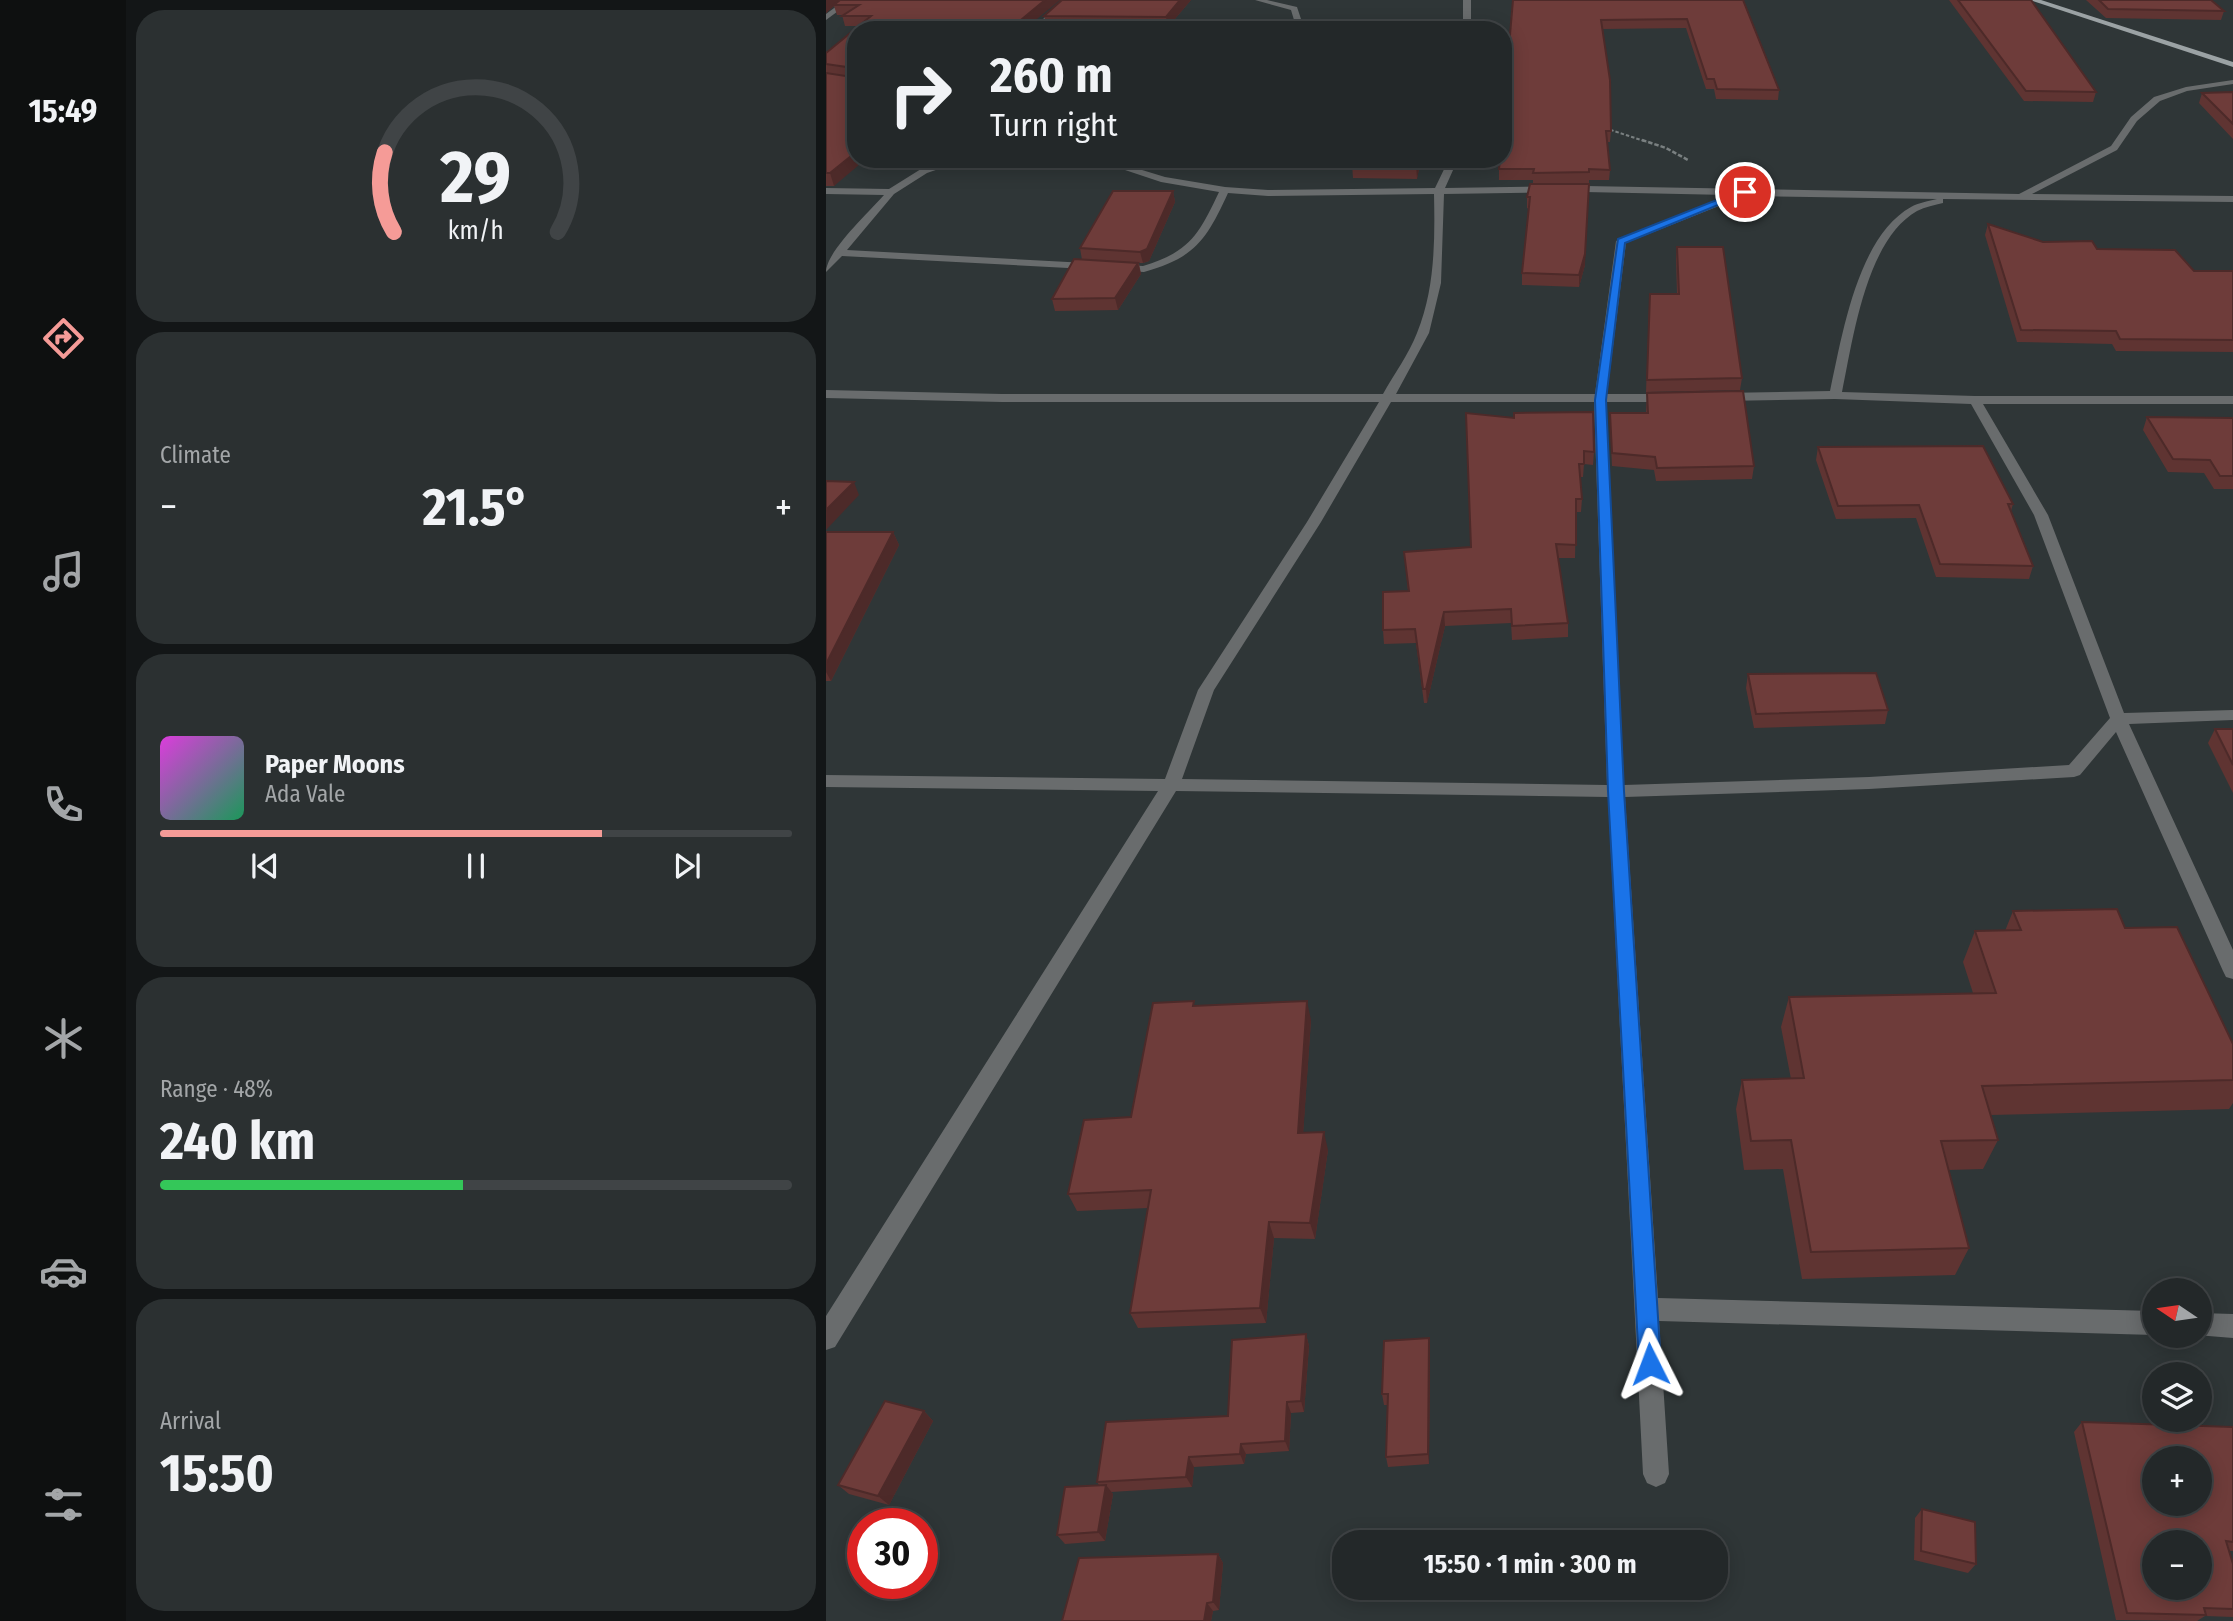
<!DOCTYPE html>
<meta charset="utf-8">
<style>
:root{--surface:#232829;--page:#2b3031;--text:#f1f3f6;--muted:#a3a6a8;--line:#404446;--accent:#f59b97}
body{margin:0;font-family:"Fira Sans Condensed",sans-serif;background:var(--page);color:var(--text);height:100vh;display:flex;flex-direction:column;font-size:26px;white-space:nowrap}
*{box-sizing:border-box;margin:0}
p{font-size:23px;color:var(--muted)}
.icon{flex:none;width:38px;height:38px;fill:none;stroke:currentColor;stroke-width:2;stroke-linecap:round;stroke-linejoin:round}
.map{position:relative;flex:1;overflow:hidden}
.panel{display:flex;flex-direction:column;gap:10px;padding:10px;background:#131617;width:700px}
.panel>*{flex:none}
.guide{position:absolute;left:21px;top:21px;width:665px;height:147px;border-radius:28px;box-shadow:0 4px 18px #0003,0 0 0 2px var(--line);background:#232829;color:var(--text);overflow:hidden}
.needle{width:46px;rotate:283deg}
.fabs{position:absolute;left:1316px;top:1278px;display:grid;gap:14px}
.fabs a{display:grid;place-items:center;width:70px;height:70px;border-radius:50%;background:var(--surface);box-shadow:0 4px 18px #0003,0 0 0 2px var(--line);font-size:35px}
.speed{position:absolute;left:21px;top:1508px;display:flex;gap:14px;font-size:35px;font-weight:700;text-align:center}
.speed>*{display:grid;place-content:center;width:91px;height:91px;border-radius:50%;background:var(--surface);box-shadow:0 4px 18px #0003,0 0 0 2px var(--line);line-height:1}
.speed .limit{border:10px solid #d22;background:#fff;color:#111}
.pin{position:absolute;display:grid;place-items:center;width:60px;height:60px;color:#fff;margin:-30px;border:4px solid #fff;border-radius:50%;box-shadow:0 2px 7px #0007}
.me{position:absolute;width:77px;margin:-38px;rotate:357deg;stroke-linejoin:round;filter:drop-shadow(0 0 5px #0008)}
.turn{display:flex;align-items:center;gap:24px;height:147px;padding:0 28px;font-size:32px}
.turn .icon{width:91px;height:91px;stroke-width:2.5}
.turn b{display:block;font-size:49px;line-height:60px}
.big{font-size:52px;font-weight:700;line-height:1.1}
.panel .widget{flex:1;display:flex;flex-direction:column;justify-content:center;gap:10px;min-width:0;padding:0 24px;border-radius:28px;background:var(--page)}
.panel .dial{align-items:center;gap:0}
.dial svg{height:182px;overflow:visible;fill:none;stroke:var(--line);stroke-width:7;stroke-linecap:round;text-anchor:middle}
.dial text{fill:var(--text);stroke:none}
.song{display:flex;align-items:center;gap:21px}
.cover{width:84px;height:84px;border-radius:10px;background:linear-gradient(135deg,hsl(300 70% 55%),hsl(150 70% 35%))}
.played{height:7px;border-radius:4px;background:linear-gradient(90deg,var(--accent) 70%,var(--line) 70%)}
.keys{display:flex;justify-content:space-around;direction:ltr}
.heat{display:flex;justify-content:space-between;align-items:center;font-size:38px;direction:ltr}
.charge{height:10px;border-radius:5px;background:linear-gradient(90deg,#34c759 48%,var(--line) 0)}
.trip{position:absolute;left:506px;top:1530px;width:396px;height:70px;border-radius:28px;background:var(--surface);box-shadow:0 4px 18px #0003,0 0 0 2px var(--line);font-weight:700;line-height:70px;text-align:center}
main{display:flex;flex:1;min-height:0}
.tabs{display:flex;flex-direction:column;width:126px;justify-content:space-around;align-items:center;background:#0e1010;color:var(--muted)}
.tabs .icon{width:49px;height:49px}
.tabs .on{color:var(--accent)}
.tabs b{font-size:32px;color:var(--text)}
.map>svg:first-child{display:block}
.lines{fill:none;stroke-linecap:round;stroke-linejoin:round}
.path-far1{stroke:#7a8081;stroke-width:2;stroke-dasharray:3.5 2;stroke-linecap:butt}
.path{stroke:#7a8081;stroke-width:2.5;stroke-dasharray:4.5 2;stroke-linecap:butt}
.minor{fill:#696c6d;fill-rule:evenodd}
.major{fill:#9ba2a4;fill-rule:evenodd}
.wall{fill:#5f3432}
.shaded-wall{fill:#4d2a29}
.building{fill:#6e3c3a;stroke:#4d2a29;stroke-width:2;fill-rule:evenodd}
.route{fill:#1a73e8;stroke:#114b97;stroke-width:2}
</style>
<main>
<nav class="tabs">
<b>15:49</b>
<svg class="icon on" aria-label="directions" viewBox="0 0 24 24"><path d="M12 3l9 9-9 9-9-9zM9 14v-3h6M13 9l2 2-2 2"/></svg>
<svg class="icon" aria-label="music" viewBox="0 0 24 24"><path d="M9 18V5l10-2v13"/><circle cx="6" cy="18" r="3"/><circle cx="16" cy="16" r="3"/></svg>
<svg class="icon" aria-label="phone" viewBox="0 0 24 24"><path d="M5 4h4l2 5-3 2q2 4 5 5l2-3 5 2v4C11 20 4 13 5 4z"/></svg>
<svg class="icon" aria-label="climate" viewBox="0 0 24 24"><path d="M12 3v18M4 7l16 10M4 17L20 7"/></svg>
<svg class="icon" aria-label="car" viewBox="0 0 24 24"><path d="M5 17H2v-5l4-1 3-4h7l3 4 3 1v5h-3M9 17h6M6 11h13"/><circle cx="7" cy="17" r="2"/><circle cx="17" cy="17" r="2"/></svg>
<svg class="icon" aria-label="filters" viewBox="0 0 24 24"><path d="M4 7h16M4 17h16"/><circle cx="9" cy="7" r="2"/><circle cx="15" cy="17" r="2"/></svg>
</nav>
<section class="panel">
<div class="widget dial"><svg viewBox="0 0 100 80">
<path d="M14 69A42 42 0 1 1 86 69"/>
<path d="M14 69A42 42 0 0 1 10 34" stroke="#f59b97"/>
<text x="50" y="56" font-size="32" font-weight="700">29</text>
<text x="50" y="72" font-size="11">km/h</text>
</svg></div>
<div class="widget"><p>Climate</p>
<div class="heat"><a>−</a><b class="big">21.5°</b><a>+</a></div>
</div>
<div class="widget">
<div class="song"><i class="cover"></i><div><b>Paper Moons</b><p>Ada Vale</p></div></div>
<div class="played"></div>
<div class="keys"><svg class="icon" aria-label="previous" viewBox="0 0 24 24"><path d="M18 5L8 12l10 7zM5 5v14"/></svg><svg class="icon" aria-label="pause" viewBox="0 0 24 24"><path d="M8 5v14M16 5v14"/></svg><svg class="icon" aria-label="next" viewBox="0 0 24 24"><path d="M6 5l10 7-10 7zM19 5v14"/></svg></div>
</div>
<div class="widget"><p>Range · 48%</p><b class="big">240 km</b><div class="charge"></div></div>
<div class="widget"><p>Arrival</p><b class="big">15:50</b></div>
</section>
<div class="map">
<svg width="1407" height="1621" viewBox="0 0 1407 1621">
<rect width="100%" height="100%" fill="#2f3637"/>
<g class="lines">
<path class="path-far1" d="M779 128 821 142"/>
<path class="path" d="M816 140 840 148 862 160"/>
<g class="minor">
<path d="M19 0H27L0 20V14Z"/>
<path d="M238 0H246C233 13 220 30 201 30L216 20Z"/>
<path d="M429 0H441L471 7 478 28 471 30 465 10Z"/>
<rect x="637" y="0" width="8" height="30"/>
<path d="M1407 80V84L1361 91 1334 101 1311 121 1291 150 1206 194 1407 196V202L1117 199V203C1109 205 1099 207 1091 211 1040 240 1027 339 1016 392L1149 396H1407V404H1157L1222 515 1298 713 1407 710V720L1303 724 1407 950V979L1400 977 1397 971 1290 732 1254 775 1248 777 1043 789 799 797 832 1298 1328 1311V1335L833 1321 843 1474 839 1483 830 1487 821 1483 817 1474 782 797 350 791 9 1347 0 1350V1316L332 791 0 787V775L339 779 372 690 481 522 553 402H176L0 398V390L176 394H557C568 374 583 354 591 333 609 289 609 240 608 194L442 196 402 193C381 239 369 258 318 272L16 256 0 272C0 252 42 213 58 195L0 194V188L63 189 95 169 104 159H113L109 165 127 159H142L101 173 68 194 21 250 317 266C364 252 373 234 393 192L335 182 266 159H280L339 177 399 187 442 190 609 188 623 159H632L619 188 759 186 1193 194 1285 146 1305 117 1328 97 1360 87ZM759 192 902 195 790 241 769 394H570L603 333 615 283 618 194ZM918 196 1111 199C1103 201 1092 203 1085 207 1031 237 1016 337 1004 391L896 393 890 397 896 401 1009 399 1145 404 1208 515 1284 718 1243 765 1043 777 798 785 780 402H843L849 398 843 394H781L800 243ZM565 402H768L781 785 356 779 388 690 495 522Z"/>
<path d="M1374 1313 1407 1314V1338L1370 1335H1374Z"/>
</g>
<path class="major" d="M1204 0H1215L1407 62V67Z"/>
</g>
<g class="wall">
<path d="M0 0 206 23 30 30V159L8 186H0V53L33 26H19L16 15H11L8 6 0 13Z"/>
<path d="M365 0 342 27H221L218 16Z"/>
<path d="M687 0H917L953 90 952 100 890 99 888 89H880L860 28 777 29 785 131 784 142H781L784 170 783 180H763V183L707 184V180H673V169Z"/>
<path d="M1123 0H1205L1270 92 1267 102 1198 101Z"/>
<path d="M1260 0H1385L1398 11 1395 20 1280 18Z"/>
<path d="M1407 92V139L1373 103 1376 93Z"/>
<path d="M595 159 591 179 527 178 526 164Z"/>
<path d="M704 184 759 265 753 287 696 285V273L703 209 701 208V197Z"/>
<path d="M347 191 349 202 323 261 317 263H313L315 274 292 310 229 311 226 299 256 260 254 248Z"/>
<path d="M1162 224 1217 242 1271 249 1368 271H1407V352L1290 351 1286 344 1191 342 1159 235Z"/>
<path d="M851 247 916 378 914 390 820 392 823 306 851 294 850 259Z"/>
<path d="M821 393 928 466 926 479 830 481 828 470 786 466 784 425V413H820Z"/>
<path d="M1321 417 1407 418V489H1388L1378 473 1342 472 1317 430Z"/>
<path d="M688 418 768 452 767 465 758 464 757 477H754L756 499 755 512H750L749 558H732L742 623V637L686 640 685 623 619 626 601 703H598L590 643 558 644 557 630 582 591 578 552 645 547Z"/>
<path d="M992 447 1187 504 1185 511 1207 566 1203 579 1110 577 1090 518 1010 519 990 460Z"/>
<path d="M0 532H67L73 545 5 681H0Z"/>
<path d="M922 674 1062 710 1059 724 928 728 920 688Z"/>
<path d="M1389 729H1407V793L1382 743Z"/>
<path d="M1187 911 1299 928 1407 1044V1103L1403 1109 1164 1115 1172 1140 1157 1169 1122 1170 1143 1248 1129 1275 976 1279 957 1169 918 1170 910 1109 916 1080 965 1079 955 1027 963 997 1147 993 1137 962 1149 931H1179Z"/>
<path d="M369 1006 485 1020 477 1133 502 1150 489 1239 448 1238 440 1323 312 1328 304 1313 322 1208 251 1211 242 1194 305 1117Z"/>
<path d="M480 1334 483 1346 478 1412 465 1413 463 1451 420 1454 418 1464 368 1467 366 1487 285 1492 287 1494 279 1541 239 1544 231 1535 273 1485 271 1482 402 1416Z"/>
<path d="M603 1338 604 1349 603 1464 562 1467 560 1457 562 1405H558L556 1394Z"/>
<path d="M98 1411 107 1421 63 1505 23 1494 12 1485Z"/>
<path d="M1256 1422 1407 1427V1551H1403L1407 1564V1617L1379 1616 1371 1621 1290 1620 1248 1432Z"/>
<path d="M1096 1509 1150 1564 1142 1573 1088 1560 1089 1518Z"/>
<path d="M392 1554 397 1563 393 1610 387 1611 385 1621H236Z"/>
</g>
<g class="shaded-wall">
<path d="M0 0H15L8 5V6L0 13Z"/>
<path d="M219 0H234L206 23 208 30H197L196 19Z"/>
<path d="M354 0H365L342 27 340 17Z"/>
<path d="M30 152V159H40L8 186 4 173Z"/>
<path d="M591 159H595L591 179 590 164Z"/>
<path d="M763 184 759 265 753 287V275Z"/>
<path d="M347 191 349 202 323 261 317 263 314 252Z"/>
<path d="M312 263 315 274 292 310 289 298Z"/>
<path d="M28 482 33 495 0 530V510Z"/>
<path d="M67 532 73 545 5 681 0 672V664Z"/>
<path d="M618 612 619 626 601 703 600 689Z"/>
<path d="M481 1001 485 1020 476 1151 472 1133Z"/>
<path d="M498 1132 502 1150 489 1239 484 1223Z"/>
<path d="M443 1222 448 1238 440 1323 434 1308Z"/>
<path d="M480 1334 483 1346 478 1412 475 1401Z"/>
<path d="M603 1338 604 1349 603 1464 602 1454Z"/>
<path d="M461 1402 465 1413 463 1451 459 1441Z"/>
<path d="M98 1411 107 1421 63 1505 52 1496Z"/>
<path d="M415 1444 420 1454 418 1464 414 1454Z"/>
<path d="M363 1457 368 1467 366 1487 360 1477Z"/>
<path d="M280 1485 287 1494 279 1541 272 1532Z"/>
<path d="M392 1554 397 1563 393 1610 387 1602Z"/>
<path d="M381 1603 387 1611 385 1621H378Z"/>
</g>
<g class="building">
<path d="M14 0H219L196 19 199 22 206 21 197 30H30V152L4 173H0V73L26 77 29 75 27 68 0 64V53L45 16H16L33 5H8Z"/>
<path d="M236 0H354L340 17 218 16Z"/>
<path d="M687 0H917L953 90 891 89 888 79H881L861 19 775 20 784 80 785 131H780L784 170 763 169V172L707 173 708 169H673L674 159H677V116Z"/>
<path d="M1132 0H1205L1270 92 1200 91Z"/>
<path d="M1273 0H1385L1398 11 1282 9Z"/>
<path d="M1407 92V124L1376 93Z"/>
<path d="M527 159H591L590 164H526Z"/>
<path d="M704 184H763L759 254 753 275 696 273 704 197H701Z"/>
<path d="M287 191H347L321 249 314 252 254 248Z"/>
<path d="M1162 224 1217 242 1266 241 1271 249 1349 250 1368 271H1407V340L1294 339 1290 331 1195 330Z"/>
<path d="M851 247H897L916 378 821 380 824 294H853Z"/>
<path d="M248 259 312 263 289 298 226 299Z"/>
<path d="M917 391 928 466 831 468 829 457 786 453 784 413H822L821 393Z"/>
<path d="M767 412 768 452 758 451V464H753L756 499H750V545L730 544 742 623 686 626 685 609 618 612 600 689H597L589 629 557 630V592L583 591 578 552 645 547 640 413 688 418V413Z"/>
<path d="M1321 417 1407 418V476H1394L1384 460 1347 459Z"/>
<path d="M1157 446 1187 504H1182L1207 566 1114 564 1093 505 1012 506 992 447Z"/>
<path d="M0 481 28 482 0 510Z"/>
<path d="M0 532H67L0 664Z"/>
<path d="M1050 673 1062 710 930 714 922 674Z"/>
<path d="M1389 729H1407V765Z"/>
<path d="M1291 909 1299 928 1351 927 1407 1044V1080L1156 1086 1172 1140 1115 1141 1143 1248 985 1252 965 1140 925 1141 916 1080 978 1078 963 997 1170 993 1149 931 1195 930 1187 911Z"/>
<path d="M368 1001 367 1006 481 1001 472 1133 498 1132 484 1223 443 1222 434 1308 304 1313 325 1190 242 1194 258 1120 305 1117 327 1003Z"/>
<path d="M480 1334 475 1401 461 1402 459 1441 415 1444 414 1454 363 1457 360 1477 271 1482 280 1422 402 1416 406 1340Z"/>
<path d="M603 1338 602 1454 560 1457 562 1394H556L558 1341Z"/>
<path d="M59 1401 98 1411 52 1496 12 1485Z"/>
<path d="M1256 1422 1407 1427V1542L1400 1541 1407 1564V1609L1378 1608 1380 1615 1301 1613ZM1328 1458H1374V1503H1328ZM1328 1542H1374V1587H1328Z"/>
<path d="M280 1485 272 1532 231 1535 239 1487Z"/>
<path d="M1096 1509 1149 1522 1150 1564 1095 1551Z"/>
<path d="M392 1554 387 1602 381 1603 378 1621H236L253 1558Z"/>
</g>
<path class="route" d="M916 190 924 192 799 243 780 400 798 791 835 1364 832 1372 824 1375 816 1372 813 1364 782 791 769 400 792 239Z"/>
</svg>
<div class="fabs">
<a><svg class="needle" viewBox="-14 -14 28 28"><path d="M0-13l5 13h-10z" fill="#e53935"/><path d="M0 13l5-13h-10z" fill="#a3a6a8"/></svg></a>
<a><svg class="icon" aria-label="layers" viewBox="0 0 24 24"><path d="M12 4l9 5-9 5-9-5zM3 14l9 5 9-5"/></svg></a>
<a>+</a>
<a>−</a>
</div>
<div class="speed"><div class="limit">30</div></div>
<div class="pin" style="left:919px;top:192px;background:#d93025"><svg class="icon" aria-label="arrive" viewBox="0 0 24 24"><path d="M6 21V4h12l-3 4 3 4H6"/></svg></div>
<svg class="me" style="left:824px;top:1364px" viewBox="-20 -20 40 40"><path d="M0-17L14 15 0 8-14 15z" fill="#1a73e8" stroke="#fff" stroke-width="4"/></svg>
<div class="trip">15:50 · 1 min · 300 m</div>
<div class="guide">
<div class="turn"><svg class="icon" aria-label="right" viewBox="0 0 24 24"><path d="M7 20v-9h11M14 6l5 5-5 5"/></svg><div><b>260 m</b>Turn right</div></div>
</div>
</div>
</main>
